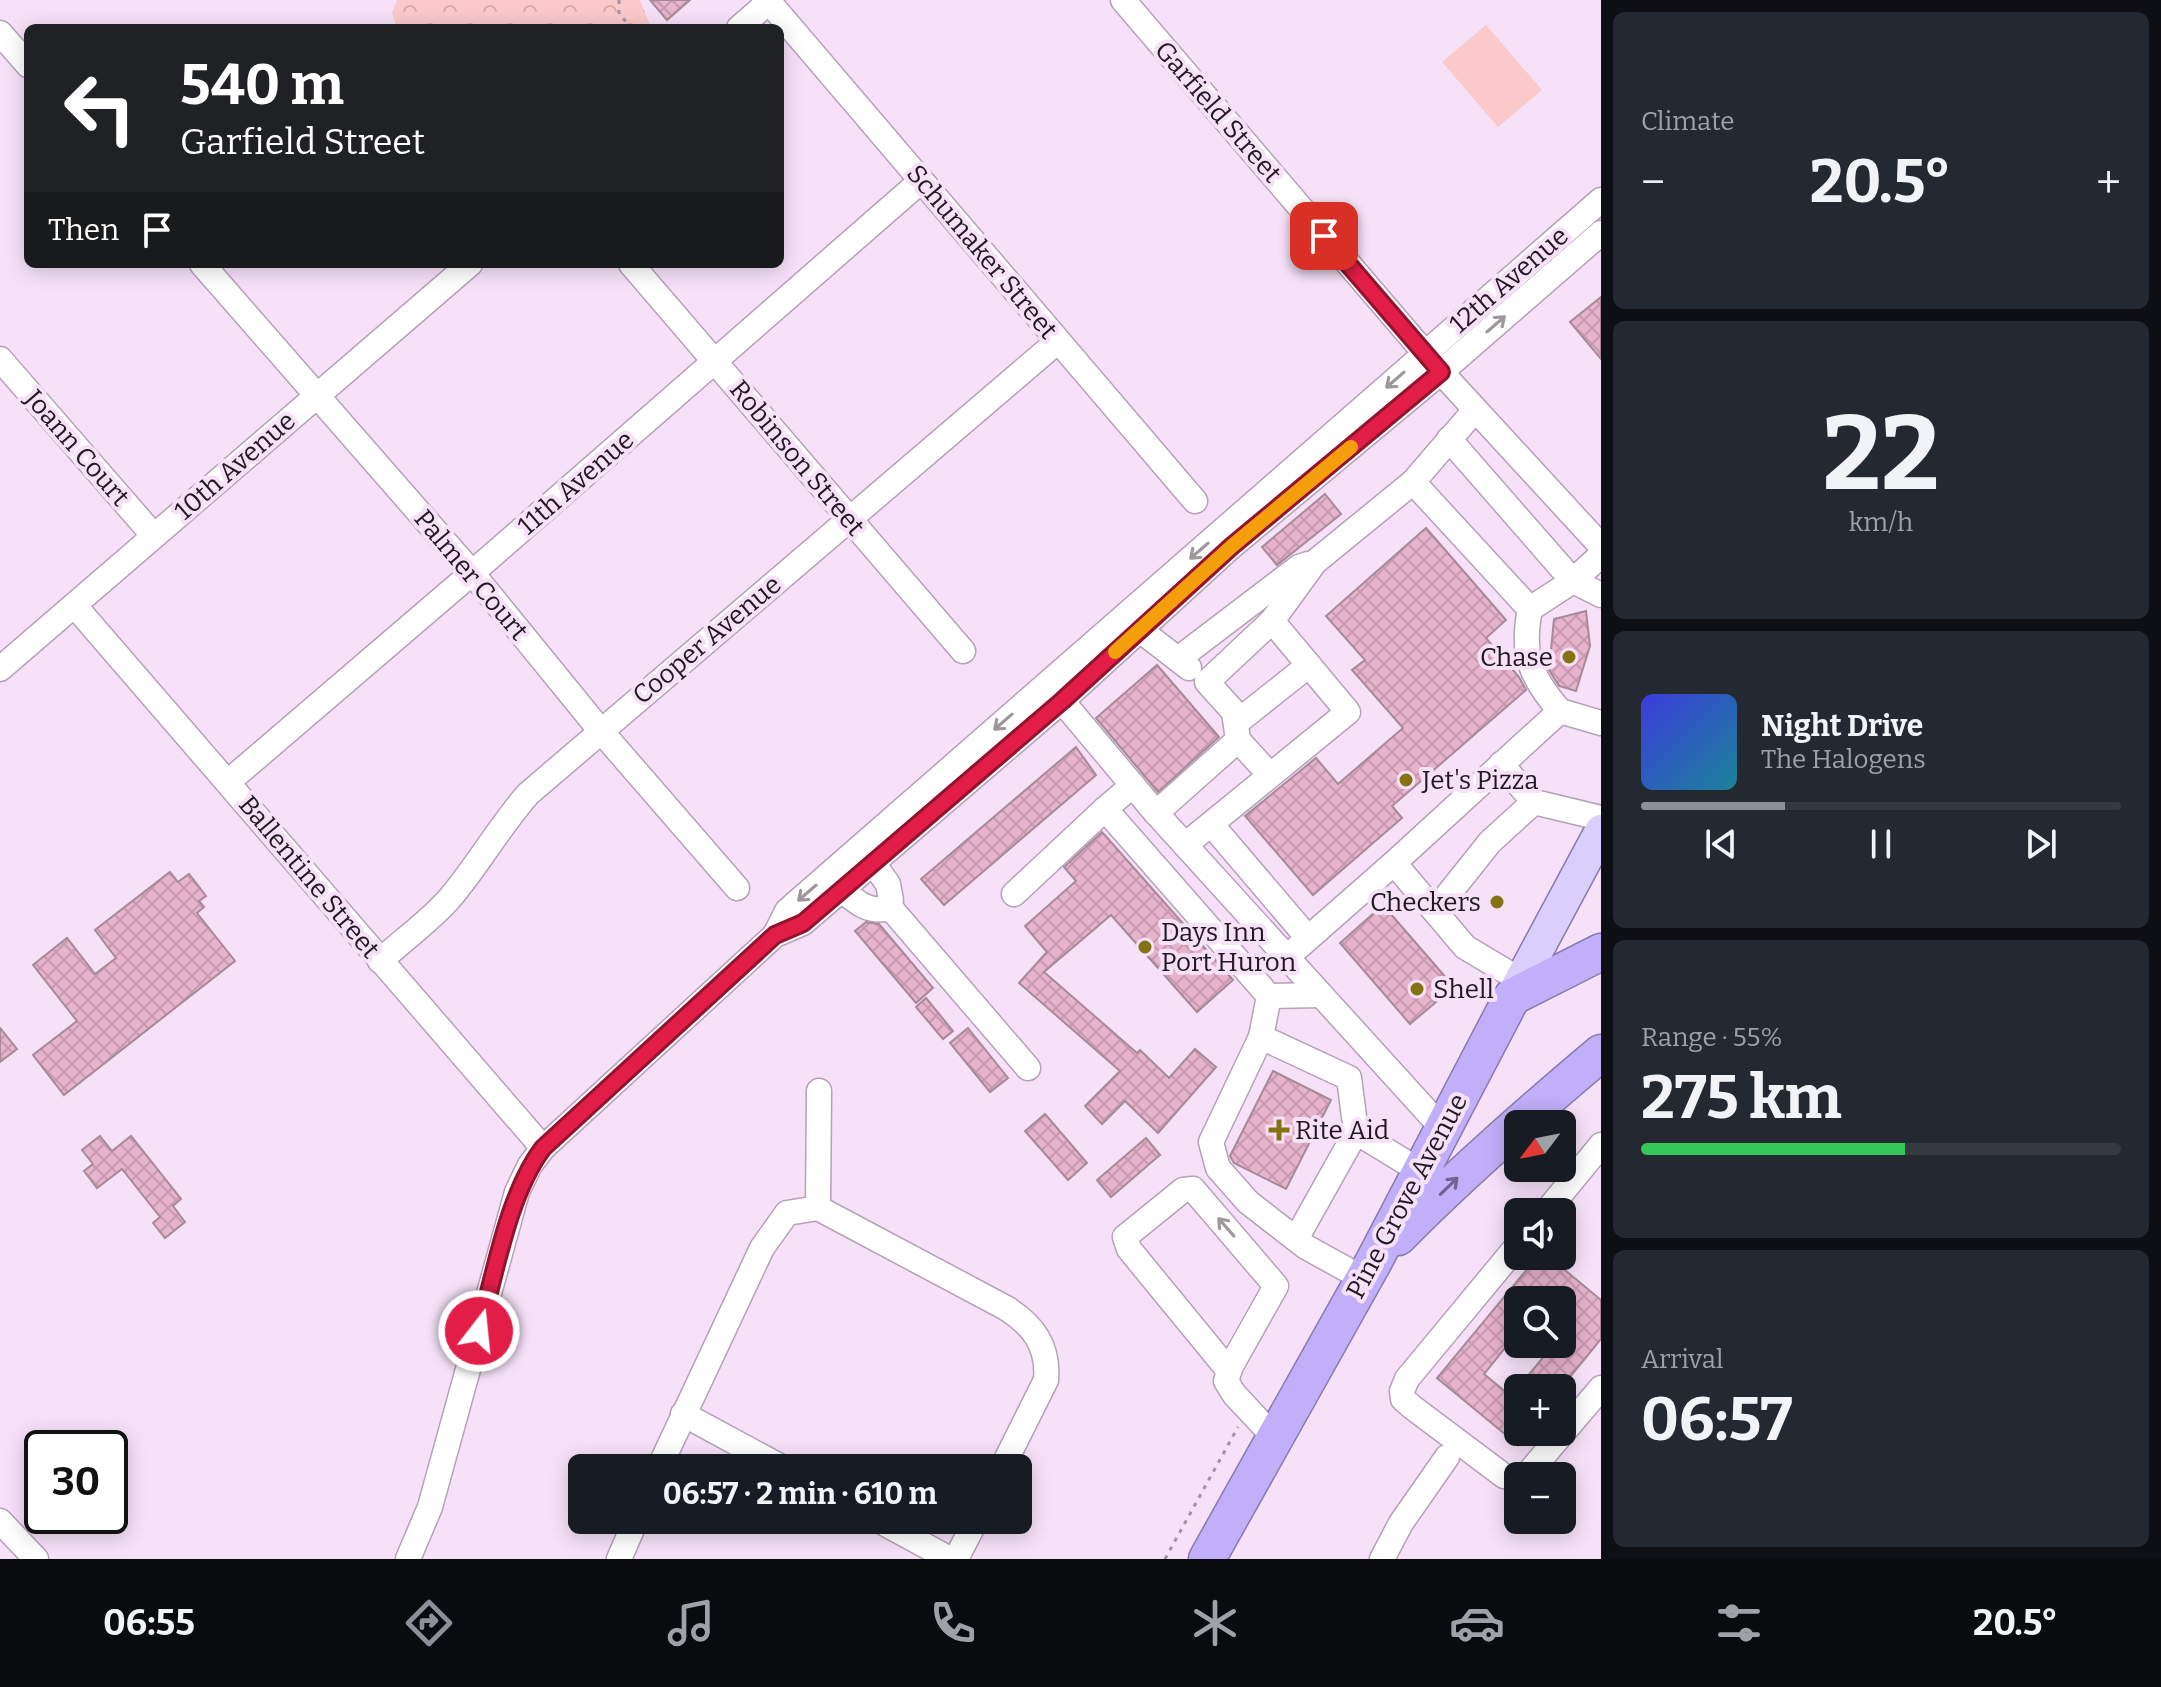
<!DOCTYPE html>
<meta charset="utf-8">
<style>
:root{--surface:#171b24;--page:#242831;--text:#f1f3f6;--muted:#9ea1a6;--line:#363941;--accent:#8c9099}
body{margin:0;font-family:Bitter,serif;background:var(--page);color:var(--text);height:100vh;display:flex;flex-direction:column;font-size:30px;white-space:nowrap}
*{box-sizing:border-box;margin:0}
p{font-size:26px;color:var(--muted)}
.icon{flex:none;width:44px;height:44px;fill:none;stroke:currentColor;stroke-width:2;stroke-linecap:round;stroke-linejoin:round}
.map{position:relative;flex:1;overflow:hidden}
.panel{display:flex;flex-direction:column;gap:12px;padding:12px;background:#0d0f14;width:560px}
.panel>*{flex:none}
.top-card{position:absolute;left:24px;top:24px;width:760px;height:244px;border-radius:12px;box-shadow:0 4px 20px #0003;background:#202124;color:#fff;overflow:hidden}
.needle{width:52px;rotate:238deg}
.fabs{position:absolute;left:1504px;top:1110px;display:grid;gap:16px}
.fabs a{display:grid;place-items:center;width:72px;height:72px;border-radius:12px;background:var(--surface);box-shadow:0 4px 20px #0003;font-size:40px}
.speed{position:absolute;left:24px;top:1430px;display:flex;gap:16px;font-size:40px;font-weight:700;text-align:center}
.speed>*{display:grid;place-content:center;width:104px;height:104px;border-radius:50%;background:var(--surface);box-shadow:0 4px 20px #0003;line-height:1}
.speed .limit{border:4px solid #111;border-radius:12px;background:#fff;color:#111}
.pin{position:absolute;display:grid;place-items:center;width:68px;height:68px;color:#fff;margin:-34px;border-radius:16px;box-shadow:0 4px 12px #0006}
.me{position:absolute;width:88px;margin:-44px;rotate:16deg;stroke-linejoin:round;filter:drop-shadow(0 0 6px #0008)}
.turn{display:flex;align-items:center;gap:28px;height:168px;padding:0 24px;font-size:36px}
.turn .icon{width:104px;height:104px;stroke-width:2.5}
.turn b{display:block;font-size:56px;line-height:68px}
.then{display:flex;align-items:center;height:76px;padding:0 24px;background:#0003;gap:16px;font-size:30px}
.big{font-size:60px;font-weight:700;line-height:1.1}
.panel .card{flex:1;display:flex;flex-direction:column;justify-content:center;gap:12px;min-width:0;padding:0 28px;border-radius:12px;background:var(--page)}
.panel .dial{align-items:center;gap:0}
.dial b{font-size:104px;line-height:1}
.song{display:flex;align-items:center;gap:24px}
.cover{width:96px;height:96px;border-radius:12px;background:linear-gradient(135deg,hsl(240 70% 55%),hsl(190 70% 35%))}
.played{height:8px;border-radius:4px;background:linear-gradient(90deg,var(--accent) 30%,var(--line) 30%)}
.keys{display:flex;justify-content:space-around;direction:ltr}
.heat{display:flex;justify-content:space-between;align-items:center;font-size:44px;direction:ltr}
.charge{height:12px;border-radius:6px;background:linear-gradient(90deg,#34c759 55%,var(--line) 0)}
.trip{position:absolute;left:568px;top:1454px;width:464px;height:80px;border-radius:12px;background:var(--surface);box-shadow:0 4px 20px #0003;font-weight:700;line-height:80px;text-align:center}
.tab-bar{display:flex;height:128px;justify-content:space-around;align-items:center;background:#090b0e;color:var(--muted)}
.tab-bar .icon{width:56px;height:56px}
.tab-bar .selected{color:var(--accent)}
.tab-bar b{font-size:36px;color:var(--text)}
main{display:flex;flex:1;min-height:0}
.map>svg:first-child{display:block}
.park{fill:url(#park-crowns)}
.pitch{fill:#fbc9ca}
.building{fill:url(#building-cross-hatch);stroke:#a78a97;stroke-width:2}
.lines{fill:none;stroke-linecap:round;stroke-linejoin:round}
.minor-casing{stroke:#b5a1b8;stroke-width:27}
.major-casing{stroke:#897aae;stroke-width:35}
.highway-casing{stroke:#897aae;stroke-width:39}
.path{stroke:#a091a3;stroke-width:3;stroke-dasharray:4 6;stroke-linecap:butt}
.minor{stroke:#fff;stroke-width:24}
.major{stroke:#dacffc;stroke-width:32}
.highway{stroke:#c1affa;stroke-width:36}
.oneway{stroke:#9b979b}
.oneway2{stroke:#70648e}
.route-casing{stroke:#92132f;stroke-width:20}
.route{stroke:#e11d48;stroke-width:14}
.slow{stroke:#f59e0b;stroke-width:14}
.poi-dot{fill:#847213;stroke:#f6e1f9;stroke-width:3}
.labels{text-anchor:middle;dominant-baseline:central;stroke-width:8;stroke-linejoin:round;paint-order:stroke}
.street-label{font-size:26px;fill:#201821;stroke:#f6e1f9}
.poi-label{font-size:26px;fill:#201821;stroke:#f6e1f9;text-anchor:start}
</style>
<main>
<div class="map">
<svg width="1601" height="1559" viewBox="0 0 1601 1559">
<defs>
<pattern id="park-crowns" width="20" height="18" patternUnits="userSpaceOnUse" patternTransform="scale(2)"><rect width="20" height="18" fill="#fbc9ca"/><path d="M2 6a3 3 0 1 1 6 0M12 15a3 3 0 1 1 6 0" fill="none" stroke="#d7acad"/></pattern>
<pattern id="building-cross-hatch" width="8" height="8" patternUnits="userSpaceOnUse" patternTransform="scale(2)"><rect width="8" height="8" fill="#e8b3cc"/><path d="M0 0l8 8M0 8l8-8" fill="none" stroke="#c799af"/></pattern>
</defs>
<rect width="100%" height="100%" fill="#f6e1f9"/>
<path class="park" d="M397 0H640L651 28H397L392 13Z"/>
<path class="pitch" d="M1486 25 1542 90 1498 127 1442 62Z"/>
<g class="building">
<path d="M650 0H690L667 20Z"/>
<path d="M1601 297V359L1570 322Z"/>
<path d="M1325 494 1341 514 1277 565 1262 547Z"/>
<path d="M1426 528 1506 620 1486 638 1519 677 1526 690 1392 806 1402 818 1313 895 1245 816 1316 758 1338 784 1403 728 1352 670 1365 660 1326 616Z"/>
<path d="M1586 611 1590 646 1576 691 1559 686 1549 670 1554 619Z"/>
<path d="M1157 665 1219 737 1158 792 1096 718Z"/>
<path d="M1076 747 1096 775 944 905 921 879Z"/>
<path d="M1102 832 1233 980 1197 1012 1111 915 1044 972 1137 1053 1140 1050 1169 1078 1195 1049 1216 1067 1158 1133 1125 1101 1102 1124 1085 1106 1120 1071 1019 983 1047 952 1025 926 1076 881 1064 867Z"/>
<path d="M170 872 178 882 189 874 206 896 199 901 204 907 197 913 235 961 64 1095 33 1055 77 1021 33 965 67 938 95 974 116 958 95 930Z"/>
<path d="M1383 905 1454 987 1410 1024 1340 943Z"/>
<path d="M866 922 879 924 933 988 916 1003 855 931Z"/>
<path d="M926 998 953 1031 943 1039 916 1007Z"/>
<path d="M0 1028 17 1049 0 1062Z"/>
<path d="M968 1028 1008 1078 990 1092 950 1043Z"/>
<path d="M1273 1071 1331 1100 1286 1189 1234 1163 1230 1156Z"/>
<path d="M1045 1114 1087 1163 1068 1180 1025 1131Z"/>
<path d="M100 1136 112 1151 131 1136 181 1199 173 1206 185 1222 165 1238 153 1223 160 1217 122 1169 97 1188 84 1171 93 1164 82 1150Z"/>
<path d="M1146 1138 1160 1155 1111 1197 1097 1180Z"/>
<path d="M1538 1256H1548L1601 1300V1339L1561 1388H1518L1554 1344H1562V1335L1574 1320 1562 1309V1300H1518V1332L1484 1374 1518 1402V1445L1437 1378Z"/>
</g>
<g class="lines">
<defs>
<g id="minor">
<path d="M1123 0 1441 372 1601 546"/>
<path d="M769 2 1195 501"/>
<path d="M739 28 771 0"/>
<path d="M0 33 28 65"/>
<path d="M202 264 472 573 600 730 737 888"/>
<path d="M631 264 963 651"/>
<path d="M0 359 154 536"/>
<path d="M1449 439 1573 581 1601 595"/>
<path d="M1413 482 1530 609"/>
<path d="M75 606 543 1148"/>
<path d="M1140 630 1189 668"/>
<path d="M1178 659 1299 567 1308 564"/>
<path d="M0 669 470 264"/>
<path d="M1062 701 1156 813 1443 1129"/>
<path d="M1560 711C1530 676 1521 654 1530 609L1573 581 1601 555"/>
<path d="M1236 723 1309 665"/>
<path d="M1238 740 1270 775"/>
<path d="M1501 764 1534 802"/>
<path d="M228 782 472 573 921 181"/>
<path d="M1133 785 1105 809 1269 996 1261 1037"/>
<path d="M1156 813 1238 740 1234 712 1207 682 1272 621 1315 562 1413 482 1475 410"/>
<path d="M1211 824 1308 938"/>
<path d="M1185 845 1348 712 1272 621"/>
<path d="M1394 863 1560 711 1601 723"/>
<path d="M842 890C856 902 867 912 887 909L891 900 888 884 873 863"/>
<path d="M1014 894 1105 809"/>
<path d="M888 905 1028 1068"/>
<path d="M1435 911 1490 842 1534 802 1601 818"/>
<path d="M775 935 787 911 1601 200"/>
<path d="M1287 957 1394 863 1465 947 1520 980"/>
<path d="M380 961C403 940 430 921 450 898 478 865 499 827 528 794L1058 341"/>
<path d="M1269 996 1321 995"/>
<path d="M1356 1132 1420 1171"/>
<path d="M818 1208 819 1091"/>
<path d="M1546 1212 1601 1145"/>
<path d="M1296 1239 1356 1132 1349 1078 1261 1037 1211 1142 1218 1168 1248 1202 1306 1247 1364 1279"/>
<path d="M1518 1245 1407 1379 1402 1391 1403 1399 1412 1407 1504 1476 1518 1479"/>
<path d="M1229 1371 1129 1249 1125 1237 1183 1190 1193 1189 1276 1286 1231 1366 1226 1381 1234 1394 1275 1438"/>
<path d="M683 1414 783 1468"/>
<path d="M659 1468 762 1248 787 1213 818 1208 1006 1308C1033 1325 1049 1346 1046 1380L1002 1468"/>
<path d="M1526 1476 1601 1388"/>
<path d="M878 1520 950 1559"/>
<path d="M0 1521 36 1559"/>
<path d="M408 1559 430 1507 517 1192 530 1165 543 1148 775 935 803 923 1062 701 1232 546 1441 372 1601 233"/>
<path d="M619 1559 636 1520"/>
<path d="M956 1559 976 1520"/>
<path d="M1382 1559 1401 1523 1447 1457"/>
</g>
<path id="major" d="M1512 997 1601 831"/>
<g id="highway">
<path d="M1398 1237C1462 1172 1531 1112 1601 1053"/>
<path d="M1207 1559 1374 1261 1512 997 1601 952"/>
</g>
</defs>
<use href="#minor" class="minor-casing"/>
<use href="#major" class="major-casing"/>
<use href="#highway" class="highway-casing"/>
<g class="path">
<path d="M619 0V14L632 28"/>
<path d="M1165 1559 1238 1427"/>
</g>
<use href="#minor" class="minor"/>
<use href="#major" class="major"/>
<use href="#highway" class="highway"/>
</g>
<defs><path id="oneway-shaft" d="M-6 0H5M1.5-3L5.5 0L1.5 3" fill="none" stroke-width="1.6" stroke-linecap="round" stroke-linejoin="round" transform="scale(2)"/></defs>
<g class="oneway">
<use href="#oneway-shaft" transform="translate(1496 324) rotate(-41)"/>
<use href="#oneway-shaft" transform="translate(1395 380) rotate(139)"/>
<use href="#oneway-shaft" transform="translate(1199 551) rotate(139)"/>
<use href="#oneway-shaft" transform="translate(1003 722) rotate(139)"/>
<use href="#oneway-shaft" transform="translate(807 893) rotate(139)"/>
<use href="#oneway-shaft" transform="translate(1226 1227) rotate(-131)"/>
</g>
<use class="oneway2" href="#oneway-shaft" transform="translate(1449 1186) rotate(-44)"/>
<g class="lines">
<defs>
<path id="route" d="M479 1331C495 1274 508 1194 543 1148L775 935 803 923 1062 701 1232 546 1441 372 1324 236"/>
</defs>
<use href="#route" class="route-casing"/>
<use href="#route" class="route"/>
<path class="slow" d="M1115 652 1232 546 1351 447"/>
</g>
<g class="poi-dot">
<circle cx="1569" cy="657" r="8"/>
<circle cx="1406" cy="780" r="8"/>
<circle cx="1497" cy="902" r="8"/>
<circle cx="1145" cy="947" r="8"/>
<circle cx="1417" cy="989" r="8"/>
<path d="M1275 1118h8v8h8v8h-8v8h-8v-8h-8v-8h8z"/>
</g>
<g class="labels">
<g class="street-label">
<text transform="translate(1218 112) rotate(49)">Garfield Street</text>
<text transform="translate(982 252) rotate(50)">Schumaker Street</text>
<text transform="translate(1509 280) rotate(-41)">12th Avenue</text>
<text transform="translate(77 448) rotate(49)">Joann Court</text>
<text transform="translate(797 458) rotate(50)">Robinson Street</text>
<text transform="translate(235 466) rotate(-41)">10th Avenue</text>
<text transform="translate(576 483) rotate(-41)">11th Avenue</text>
<text transform="translate(471 575) rotate(50)">Palmer Court</text>
<text transform="translate(707 640) rotate(-40)">Cooper Avenue</text>
<text transform="translate(309 877) rotate(50)">Ballentine Street</text>
<text transform="translate(1407 1196) rotate(-62)">Pine Grove Avenue</text>
</g>
<g class="poi-label">
<text x="1553" y="657" text-anchor="end">Chase</text>
<text x="1422" y="780">Jet's Pizza</text>
<text x="1481" y="902" text-anchor="end">Checkers</text>
<text x="1161" y="932">Days Inn<tspan x="1161" dy="30">Port Huron</tspan></text>
<text x="1433" y="989">Shell</text>
<text x="1295" y="1130">Rite Aid</text>
</g>
</g>
</svg>
<div class="fabs">
<a><svg class="needle" viewBox="-14 -14 28 28"><path d="M0-13l5 13h-10z" fill="#e53935"/><path d="M0 13l5-13h-10z" fill="#9ea1a6"/></svg></a>
<a><svg class="icon" aria-label="sound" viewBox="0 0 24 24"><path d="M4 9h4l5-4v14l-5-4H4zM17 9q2 3 0 6"/></svg></a>
<a><svg class="icon" aria-label="search" viewBox="0 0 24 24"><circle cx="10" cy="10" r="6"/><path d="M15 15l6 6"/></svg></a>
<a>+</a>
<a>−</a>
</div>
<div class="speed"><div class="limit">30</div></div>
<div class="pin" style="left:1324px;top:236px;background:#d93025"><svg class="icon" aria-label="arrive" viewBox="0 0 24 24"><path d="M6 21V4h12l-3 4 3 4H6"/></svg></div>
<svg class="me" style="left:479px;top:1331px" viewBox="-20 -20 40 40"><circle r="17" fill="#e11d48" stroke="#fff" stroke-width="3"/><path d="M0-11L8 9 0 5-8 9z" fill="#fff"/></svg>
<div class="trip">06:57 · 2 min · 610 m</div>
<div class="top-card">
<div class="turn"><svg class="icon" aria-label="left" viewBox="0 0 24 24"><path d="M17 20v-9H6M10 6l-5 5 5 5"/></svg><div><b>540 m</b>Garfield Street</div></div>
<div class="then">Then<svg class="icon" aria-label="arrive" viewBox="0 0 24 24"><path d="M6 21V4h12l-3 4 3 4H6"/></svg></div>
</div>
</div>
<section class="panel">
<div class="card"><p>Climate</p>
<div class="heat"><a>−</a><b class="big">20.5°</b><a>+</a></div>
</div>
<div class="card dial"><b>22</b><p>km/h</p></div>
<div class="card">
<div class="song"><i class="cover"></i><div><b>Night Drive</b><p>The Halogens</p></div></div>
<div class="played"></div>
<div class="keys"><svg class="icon" aria-label="previous" viewBox="0 0 24 24"><path d="M18 5L8 12l10 7zM5 5v14"/></svg><svg class="icon" aria-label="pause" viewBox="0 0 24 24"><path d="M8 5v14M16 5v14"/></svg><svg class="icon" aria-label="next" viewBox="0 0 24 24"><path d="M6 5l10 7-10 7zM19 5v14"/></svg></div>
</div>
<div class="card"><p>Range · 55%</p><b class="big">275 km</b><div class="charge"></div></div>
<div class="card"><p>Arrival</p><b class="big">06:57</b></div>
</section>
</main>
<nav class="tab-bar">
<b>06:55</b>
<svg class="icon selected" aria-label="directions" viewBox="0 0 24 24"><path d="M12 3l9 9-9 9-9-9zM9 14v-3h6M13 9l2 2-2 2"/></svg>
<svg class="icon" aria-label="music" viewBox="0 0 24 24"><path d="M9 18V5l10-2v13"/><circle cx="6" cy="18" r="3"/><circle cx="16" cy="16" r="3"/></svg>
<svg class="icon" aria-label="phone" viewBox="0 0 24 24"><path d="M5 4h4l2 5-3 2q2 4 5 5l2-3 5 2v4C11 20 4 13 5 4z"/></svg>
<svg class="icon" aria-label="climate" viewBox="0 0 24 24"><path d="M12 3v18M4 7l16 10M4 17L20 7"/></svg>
<svg class="icon" aria-label="car" viewBox="0 0 24 24"><path d="M5 17H2v-5l4-1 3-4h7l3 4 3 1v5h-3M9 17h6M6 11h13"/><circle cx="7" cy="17" r="2"/><circle cx="17" cy="17" r="2"/></svg>
<svg class="icon" aria-label="filters" viewBox="0 0 24 24"><path d="M4 7h16M4 17h16"/><circle cx="9" cy="7" r="2"/><circle cx="15" cy="17" r="2"/></svg>
<b>20.5°</b>
</nav>
